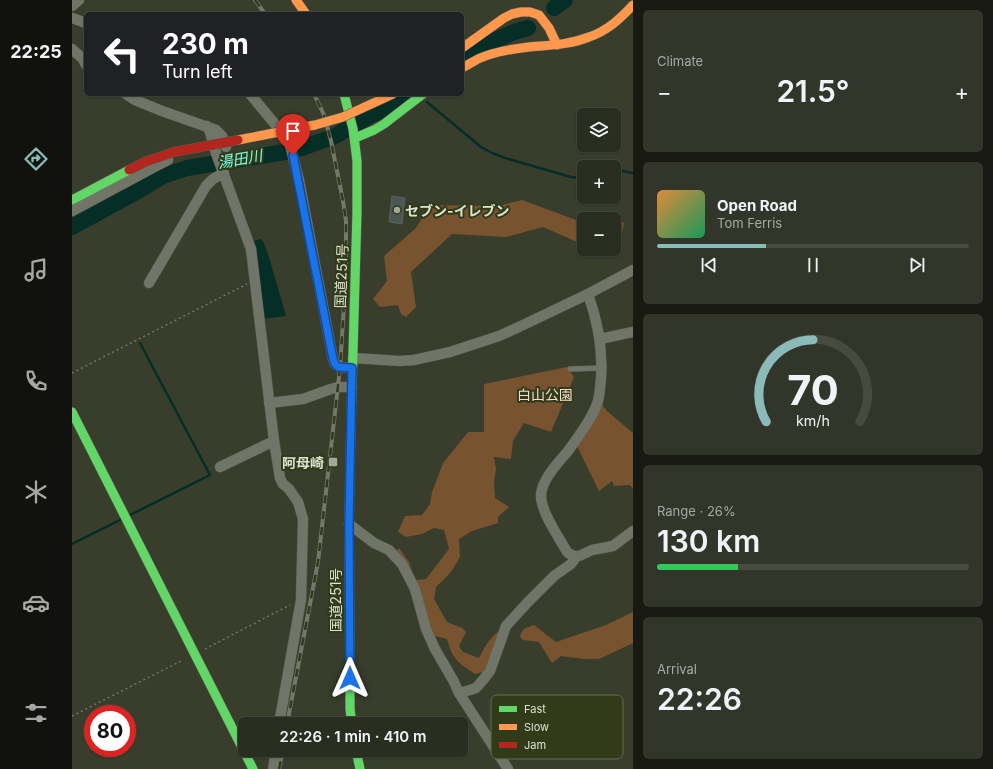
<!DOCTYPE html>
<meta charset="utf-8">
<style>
:root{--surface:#2a2e21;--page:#32362a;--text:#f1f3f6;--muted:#a5a8a5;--line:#464a3f;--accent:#8bbbb9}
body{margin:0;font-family:Inter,"Noto Sans JP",sans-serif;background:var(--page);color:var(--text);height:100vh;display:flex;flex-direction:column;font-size:15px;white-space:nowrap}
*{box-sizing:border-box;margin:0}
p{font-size:13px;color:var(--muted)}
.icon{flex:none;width:22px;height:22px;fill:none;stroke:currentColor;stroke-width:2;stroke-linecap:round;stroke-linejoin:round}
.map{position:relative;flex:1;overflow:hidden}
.panel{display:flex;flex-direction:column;gap:10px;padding:10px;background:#171912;width:360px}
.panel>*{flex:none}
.hud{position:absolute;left:12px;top:12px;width:380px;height:84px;border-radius:6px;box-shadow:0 1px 3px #0004,0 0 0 1px var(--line);background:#202124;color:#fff;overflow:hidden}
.tools{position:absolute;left:505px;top:108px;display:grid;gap:8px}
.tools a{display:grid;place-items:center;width:44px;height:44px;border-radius:6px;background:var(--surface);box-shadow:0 1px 3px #0004,0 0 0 1px var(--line);font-size:20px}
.speed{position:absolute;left:12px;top:705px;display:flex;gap:8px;font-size:20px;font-weight:700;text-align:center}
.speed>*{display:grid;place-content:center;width:52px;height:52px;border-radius:50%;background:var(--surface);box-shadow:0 1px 3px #0004,0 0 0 1px var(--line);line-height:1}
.speed .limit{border:6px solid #d22;background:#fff;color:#111}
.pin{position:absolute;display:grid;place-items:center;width:34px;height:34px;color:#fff;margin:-41px -17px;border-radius:50% 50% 50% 0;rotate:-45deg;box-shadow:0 0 4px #0007}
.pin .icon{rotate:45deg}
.me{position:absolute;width:44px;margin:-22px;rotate:0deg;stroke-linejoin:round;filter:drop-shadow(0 0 3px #0008)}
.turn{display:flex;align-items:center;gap:14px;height:84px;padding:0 12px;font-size:18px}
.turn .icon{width:52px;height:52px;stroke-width:2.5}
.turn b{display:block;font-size:28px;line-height:34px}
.big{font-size:30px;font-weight:600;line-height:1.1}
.panel .widget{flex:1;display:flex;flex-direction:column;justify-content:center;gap:6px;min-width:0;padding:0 14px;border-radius:6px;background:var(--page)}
.panel .dial{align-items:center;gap:0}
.dial svg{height:104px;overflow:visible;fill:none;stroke:var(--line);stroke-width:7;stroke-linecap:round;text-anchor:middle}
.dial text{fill:var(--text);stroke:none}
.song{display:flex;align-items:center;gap:12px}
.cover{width:48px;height:48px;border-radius:6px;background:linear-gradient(135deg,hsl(30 70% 55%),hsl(150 70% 35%))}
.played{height:4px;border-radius:2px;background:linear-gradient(90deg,var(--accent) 35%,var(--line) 35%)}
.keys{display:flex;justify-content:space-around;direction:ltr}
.heat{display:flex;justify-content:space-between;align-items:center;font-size:22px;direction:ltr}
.charge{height:6px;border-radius:3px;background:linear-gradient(90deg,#34c759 26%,var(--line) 0)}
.trip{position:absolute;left:166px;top:717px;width:230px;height:40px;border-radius:6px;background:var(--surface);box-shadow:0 1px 3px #0004,0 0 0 1px var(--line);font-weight:600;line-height:40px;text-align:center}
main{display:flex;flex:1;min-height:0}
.menu{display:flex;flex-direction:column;width:72px;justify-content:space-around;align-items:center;background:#11120d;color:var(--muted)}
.menu .icon{width:28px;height:28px}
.menu .current{color:var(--accent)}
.menu b{font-size:18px;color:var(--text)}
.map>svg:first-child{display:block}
.green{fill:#78532f}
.water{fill:#052e27}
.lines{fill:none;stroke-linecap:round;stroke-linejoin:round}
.stream{stroke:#052e27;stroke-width:2.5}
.river{stroke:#052e27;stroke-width:16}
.building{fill:#4d5653;stroke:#5a625f}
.lane-casing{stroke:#585c4d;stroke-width:6}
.street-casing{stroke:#585c4d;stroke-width:11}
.fast-casing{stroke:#585c4d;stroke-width:10}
.slow-casing{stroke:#585c4d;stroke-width:10}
.path{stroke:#727668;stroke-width:1.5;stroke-dasharray:2 3;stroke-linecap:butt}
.lane{stroke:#717568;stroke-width:5}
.street{stroke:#717568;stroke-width:10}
.fast{stroke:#63d668;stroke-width:9}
.slow{stroke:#ff974d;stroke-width:9}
.rail-casing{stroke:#74786a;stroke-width:4}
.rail{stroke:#313a19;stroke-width:2.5;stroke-dasharray:8;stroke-linecap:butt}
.slow-bridge-casing{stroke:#585c4d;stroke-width:10;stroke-linecap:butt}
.jam-bridge-casing{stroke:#585c4d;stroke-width:10;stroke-linecap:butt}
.slow-bridge{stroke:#ff974d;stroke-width:9}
.jam-bridge{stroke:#b3261e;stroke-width:9}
.route-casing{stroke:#114b97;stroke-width:10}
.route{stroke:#1a73e8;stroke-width:7}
.poi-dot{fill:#a3a896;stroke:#313a19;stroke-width:1.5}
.labels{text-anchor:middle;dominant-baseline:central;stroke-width:4;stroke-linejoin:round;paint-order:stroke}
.poi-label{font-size:14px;font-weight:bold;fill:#dce2cf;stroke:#313a19;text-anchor:start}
.street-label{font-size:14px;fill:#dce2cf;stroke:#313a19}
.park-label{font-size:14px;fill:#f1ddce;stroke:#313a19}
.water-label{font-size:15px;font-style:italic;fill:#7bffe9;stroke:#313a19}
.key{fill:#313a19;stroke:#646c50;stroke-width:1}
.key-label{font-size:11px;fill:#dce2cf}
</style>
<main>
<nav class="menu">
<b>22:25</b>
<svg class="icon current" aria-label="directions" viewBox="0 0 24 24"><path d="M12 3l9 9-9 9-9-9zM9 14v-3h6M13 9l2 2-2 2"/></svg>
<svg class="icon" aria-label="music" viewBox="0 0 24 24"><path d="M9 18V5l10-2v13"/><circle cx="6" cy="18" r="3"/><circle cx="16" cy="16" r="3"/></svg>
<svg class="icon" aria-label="phone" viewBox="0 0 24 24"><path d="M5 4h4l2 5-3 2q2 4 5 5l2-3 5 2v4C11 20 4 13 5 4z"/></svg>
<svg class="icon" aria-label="climate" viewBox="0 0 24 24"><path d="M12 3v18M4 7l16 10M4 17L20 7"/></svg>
<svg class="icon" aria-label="car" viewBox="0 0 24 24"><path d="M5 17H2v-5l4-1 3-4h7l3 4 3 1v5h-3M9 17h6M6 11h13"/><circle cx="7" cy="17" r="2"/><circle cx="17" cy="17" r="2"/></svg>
<svg class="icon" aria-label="filters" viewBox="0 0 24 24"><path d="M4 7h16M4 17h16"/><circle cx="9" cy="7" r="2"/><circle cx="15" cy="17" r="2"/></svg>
</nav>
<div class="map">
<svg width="561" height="769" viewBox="0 0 561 769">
<rect width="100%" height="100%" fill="#383d2c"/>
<g class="green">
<path d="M450 200 512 223V245L471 227 434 237 380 234 339 272 344 307 334 317 329 314 326 305 308 307 301 299 315 281 312 256 343 229 359 205 426 206Z"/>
<path d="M539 213 552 223 548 245 542 234V219H534V218Z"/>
<path d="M495 367 502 377 479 432 452 423 441 441 439 459 422 457 424 469 422 482 423 498 437 507 426 517V523L400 531 387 539 388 557 379 572 364 587 362 599 375 622 390 628 394 632 387 646 391 652 407 658C414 645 416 640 428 630L417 664 411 672 403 674C385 662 381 660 375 639L359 635 324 552 327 548 337 562 343 580 354 579 377 549 372 530 362 528 350 534 334 537 326 532 333 516 350 515 358 504 360 492 371 463 396 432H412V384Z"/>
<path d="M528 402 535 411 561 433V489L558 485 542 486 540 481 527 491 504 444Z"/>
<path d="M561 612V643L527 659H512L489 656 480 663 467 642 451 640 448 637C450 628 454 628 462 625L484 642 534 625Z"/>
</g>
<path class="water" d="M188 239 191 241 196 254 214 316 190 319 181 241Z"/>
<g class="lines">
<g class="stream">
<path d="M355 102 409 147 420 153 433 158 499 177 512 178"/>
<path d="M542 171H550L561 173"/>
<path d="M58 515 138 475 68 343"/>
<path d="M0 544 48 520"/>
</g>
<g class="river">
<path d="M482 8 493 0"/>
<path d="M390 59 414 44 442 32 456 28"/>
<path d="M0 227 68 190 91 176 115 168 213 152 230 148 263 136 299 115 316 108 337 94"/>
</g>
</g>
<path class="building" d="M320 196 333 198 330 224 317 222Z"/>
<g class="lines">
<defs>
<path id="lane" d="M498 369 530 368"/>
<g id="street">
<path d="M0 6 7 0"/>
<path d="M0 18 14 23"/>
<path d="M0 49 11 59 14 65"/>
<path d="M54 94 63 100 90 111 144 130 150 136 154 147"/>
<path d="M178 94 217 141 227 180 261 359 263 364 267 367 280 368"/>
<path d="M135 126 138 132 144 153 179 249 202 441 208 478 211 484 217 489 226 502 231 519 229 600 207 724"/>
<path d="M0 211 88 164 96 160"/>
<path d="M77 283 134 186 141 179 152 173"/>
<path d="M516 294C526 322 531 348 529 378 528 387 528 396 525 404 519 421 506 437 496 451 486 463 471 478 469 494 468 511 487 537 495 552L498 554 502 556H507L520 550 541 546 561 531"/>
<path d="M528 339 561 332"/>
<path d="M281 358 328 361 342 360 378 352 427 336 449 326 516 294 561 270"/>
<path d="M197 403 231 399 259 389 266 387H280"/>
<path d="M148 467 202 441"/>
<path d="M277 524 302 543 317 550 330 564 343 589 354 629 363 649 381 680 387 693 436 769"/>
<path d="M387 693 398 690 404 688 411 680 418 671 434 626 455 603 482 576 499 564 502 560V556"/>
<path d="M201 769 204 750"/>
</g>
<g id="fast">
<path d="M272 94 281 129 285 161V212L279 422"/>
<path d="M283 138 302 130 312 124 351 94"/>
<path d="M0 200 57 170"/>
<path d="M0 412 181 769"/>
<path d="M278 662V709L280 724"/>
<path d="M284 750 288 769"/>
</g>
<g id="slow">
<path d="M224 0 234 14"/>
<path d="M390 48 432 18 440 14 449 12H458L467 15 477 28 485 45"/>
<path d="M390 68C395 65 401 62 406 59 421 52 440 49 457 47 477 45 497 45 517 37 535 31 548 19 561 5"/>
<path d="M278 662 277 524 279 422"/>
</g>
</defs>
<use href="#lane" class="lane-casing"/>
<use href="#street" class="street-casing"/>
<use href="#fast" class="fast-casing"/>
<use href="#slow" class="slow-casing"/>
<g class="path">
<path d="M0 373 175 284"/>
<path d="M133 649 218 605"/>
<path d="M0 716 111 660"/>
</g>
<use href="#lane" class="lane"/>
<use href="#street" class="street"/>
<use href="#fast" class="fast"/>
<use href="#slow" class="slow"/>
<defs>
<g id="rail">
<path d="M183 0 193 14"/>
<path d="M215 724 246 562 268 368 274 273V221L271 201 259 141 252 115 242 94"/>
<path d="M207 769 211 750"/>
</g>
</defs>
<use href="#rail" class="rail-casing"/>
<use href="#rail" class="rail"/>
<defs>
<path id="slow-bridge" d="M166 140 243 125 271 117 321 94"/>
<path id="jam-bridge" d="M57 170 75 161 102 152 166 140"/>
</defs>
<use href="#slow-bridge" class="slow-bridge-casing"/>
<use href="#jam-bridge" class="jam-bridge-casing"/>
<use href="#slow-bridge" class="slow-bridge"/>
<use href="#jam-bridge" class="jam-bridge"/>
</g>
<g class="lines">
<defs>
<path id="route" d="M221 155 261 359 263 364 266 367 280 368 277 524 278 678"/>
</defs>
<use href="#route" class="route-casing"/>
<use href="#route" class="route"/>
</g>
<g class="poi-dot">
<circle cx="325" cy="210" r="4"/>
<rect x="256" y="457" width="10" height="10" rx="2"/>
</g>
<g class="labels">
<g class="poi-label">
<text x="333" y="210">セブン-イレブン</text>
<text x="252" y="462" text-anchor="end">阿母崎</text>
</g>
<g class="street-label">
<text transform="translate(269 276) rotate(-88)">国道251号</text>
<text transform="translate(263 600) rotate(-90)">国道251号</text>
</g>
<g class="park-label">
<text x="473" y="394">白山公園</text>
</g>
<g class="water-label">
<text transform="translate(168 159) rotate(-10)">湯田川</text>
</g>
</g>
<rect x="419" y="695" width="132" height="64" rx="6" class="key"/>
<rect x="427" y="706" width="18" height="6" fill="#63d668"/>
<rect x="427" y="724" width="18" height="6" fill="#ff974d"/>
<rect x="427" y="742" width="18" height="6" fill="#b3261e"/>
<g class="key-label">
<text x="452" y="713">Fast</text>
<text x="452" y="731">Slow</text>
<text x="452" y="749">Jam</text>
</g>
</svg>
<div class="tools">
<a><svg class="icon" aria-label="layers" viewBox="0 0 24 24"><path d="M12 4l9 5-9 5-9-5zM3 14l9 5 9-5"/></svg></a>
<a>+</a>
<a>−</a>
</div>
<div class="speed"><div class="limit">80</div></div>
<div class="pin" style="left:221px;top:155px;background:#d93025"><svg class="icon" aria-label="arrive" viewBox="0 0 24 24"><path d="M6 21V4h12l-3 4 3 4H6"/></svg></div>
<svg class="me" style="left:278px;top:678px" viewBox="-20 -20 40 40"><path d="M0-17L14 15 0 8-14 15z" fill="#1a73e8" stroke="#fff" stroke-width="4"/></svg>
<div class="trip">22:26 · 1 min · 410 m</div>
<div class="hud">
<div class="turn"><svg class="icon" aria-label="left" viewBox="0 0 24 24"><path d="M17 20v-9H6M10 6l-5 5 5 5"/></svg><div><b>230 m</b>Turn left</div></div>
</div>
</div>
<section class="panel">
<div class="widget"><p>Climate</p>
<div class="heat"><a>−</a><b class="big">21.5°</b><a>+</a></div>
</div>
<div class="widget">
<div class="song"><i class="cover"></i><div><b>Open Road</b><p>Tom Ferris</p></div></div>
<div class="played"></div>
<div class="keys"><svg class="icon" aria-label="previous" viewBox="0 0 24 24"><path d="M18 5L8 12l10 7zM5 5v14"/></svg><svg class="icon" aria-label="pause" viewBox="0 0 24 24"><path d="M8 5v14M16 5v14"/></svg><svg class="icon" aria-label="next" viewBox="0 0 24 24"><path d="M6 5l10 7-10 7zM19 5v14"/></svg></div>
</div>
<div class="widget dial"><svg viewBox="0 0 100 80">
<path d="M14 69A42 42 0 1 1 86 69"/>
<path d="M14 69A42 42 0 0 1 50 6" stroke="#8bbbb9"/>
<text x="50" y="56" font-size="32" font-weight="700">70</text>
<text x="50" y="72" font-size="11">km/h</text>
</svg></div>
<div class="widget"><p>Range · 26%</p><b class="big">130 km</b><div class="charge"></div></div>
<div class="widget"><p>Arrival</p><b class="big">22:26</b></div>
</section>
</main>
